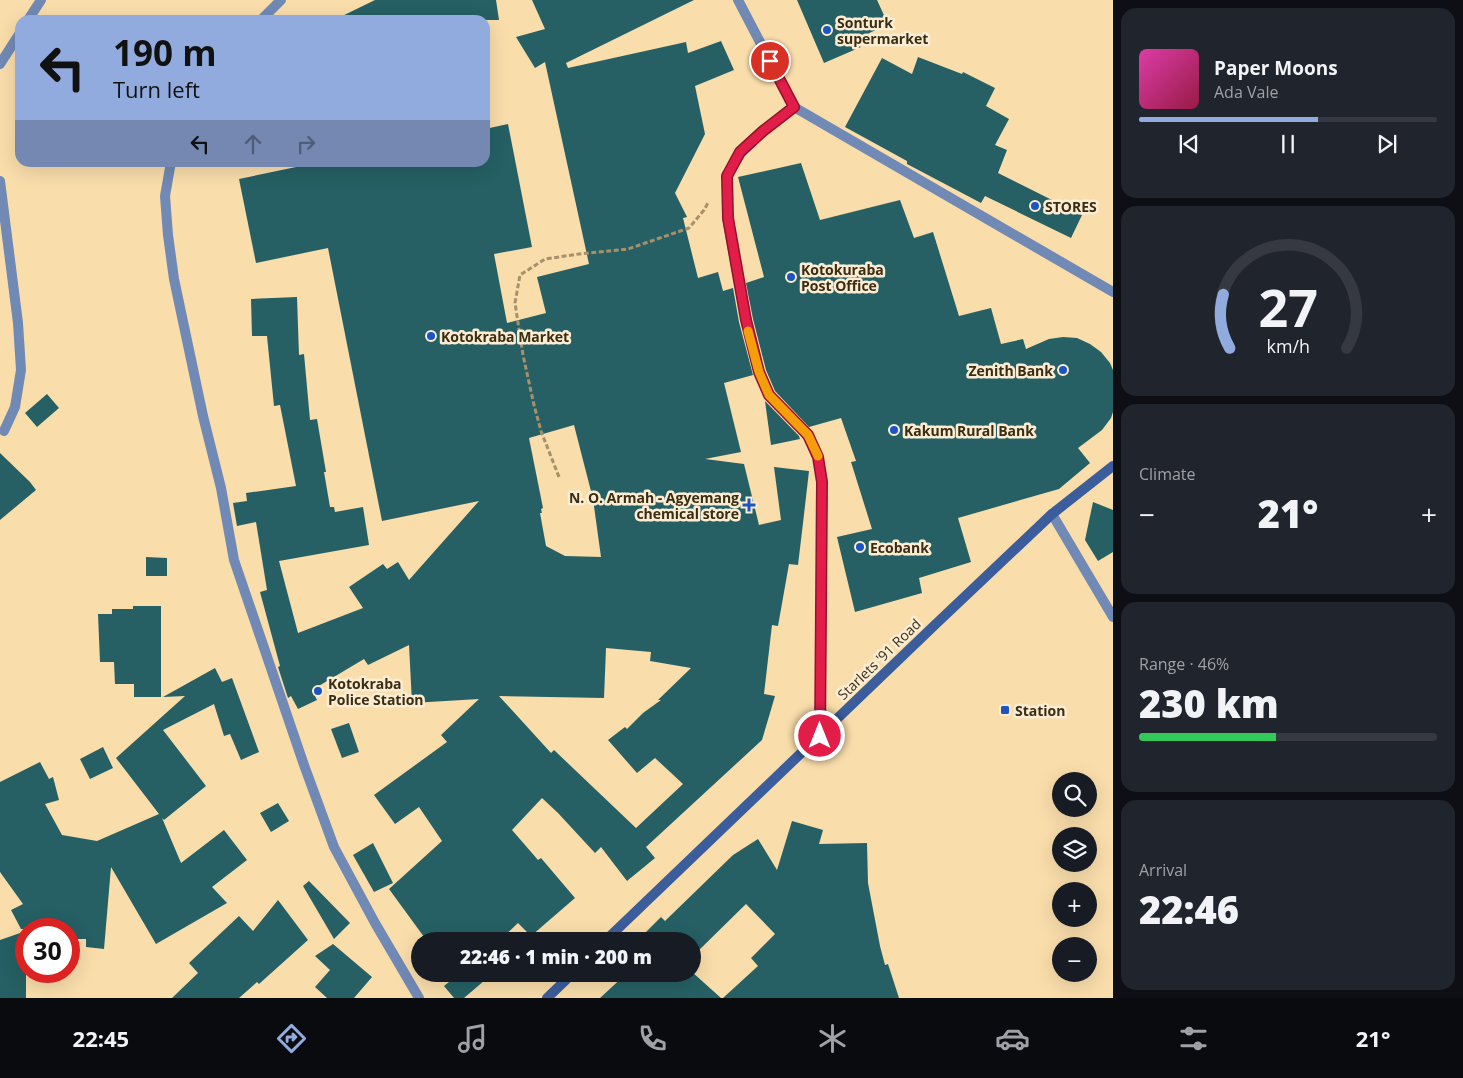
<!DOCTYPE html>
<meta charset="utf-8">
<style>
:root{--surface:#171b24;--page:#20242c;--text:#f1f3f6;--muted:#9ea1a6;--line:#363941;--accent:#91abde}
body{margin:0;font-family:"Open Sans",sans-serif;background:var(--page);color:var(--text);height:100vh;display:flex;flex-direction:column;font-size:19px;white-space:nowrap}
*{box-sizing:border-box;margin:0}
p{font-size:16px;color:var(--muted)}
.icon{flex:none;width:28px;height:28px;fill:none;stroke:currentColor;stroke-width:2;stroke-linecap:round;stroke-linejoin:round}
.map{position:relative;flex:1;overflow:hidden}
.drawer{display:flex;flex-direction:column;gap:8px;padding:8px;background:#0d0f14;width:350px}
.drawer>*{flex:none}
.guide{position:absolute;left:15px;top:15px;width:475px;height:152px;border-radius:15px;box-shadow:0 5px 20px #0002;background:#91abde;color:#111;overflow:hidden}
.tools{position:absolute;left:1052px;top:772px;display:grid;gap:10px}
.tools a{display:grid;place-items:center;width:45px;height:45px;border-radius:50%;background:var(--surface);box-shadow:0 5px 20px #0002;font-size:25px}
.speed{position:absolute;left:15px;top:918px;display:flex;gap:10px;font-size:25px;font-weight:700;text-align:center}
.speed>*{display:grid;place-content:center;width:65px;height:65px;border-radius:50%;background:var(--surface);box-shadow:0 5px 20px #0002;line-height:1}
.speed .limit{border:8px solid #d22;background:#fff;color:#111}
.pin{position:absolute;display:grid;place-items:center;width:42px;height:42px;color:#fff;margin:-21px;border:2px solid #fff;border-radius:50%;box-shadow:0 1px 5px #0007}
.me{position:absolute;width:55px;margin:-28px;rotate:0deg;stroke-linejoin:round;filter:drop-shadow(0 0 4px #0008)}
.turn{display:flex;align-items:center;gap:18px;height:105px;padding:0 15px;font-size:22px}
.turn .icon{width:65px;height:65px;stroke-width:2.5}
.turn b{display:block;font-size:35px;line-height:42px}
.lanes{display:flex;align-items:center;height:48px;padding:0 15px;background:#0003;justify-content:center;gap:25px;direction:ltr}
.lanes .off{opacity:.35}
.big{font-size:38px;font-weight:800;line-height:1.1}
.drawer .card{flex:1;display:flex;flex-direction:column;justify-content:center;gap:8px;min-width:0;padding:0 18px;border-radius:15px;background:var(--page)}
.drawer .dial{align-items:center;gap:0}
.dial svg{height:130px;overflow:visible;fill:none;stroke:var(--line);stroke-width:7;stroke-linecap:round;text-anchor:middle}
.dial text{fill:var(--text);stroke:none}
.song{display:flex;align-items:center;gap:15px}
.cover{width:60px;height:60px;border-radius:8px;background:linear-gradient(135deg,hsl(320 70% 55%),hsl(340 70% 35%))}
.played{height:5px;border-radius:2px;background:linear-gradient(90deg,var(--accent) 60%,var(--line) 60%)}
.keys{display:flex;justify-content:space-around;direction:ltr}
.heat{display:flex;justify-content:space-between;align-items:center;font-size:28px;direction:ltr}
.charge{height:8px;border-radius:4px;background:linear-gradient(90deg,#34c759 46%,var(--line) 0)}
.trip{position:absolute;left:411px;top:932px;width:290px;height:50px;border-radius:25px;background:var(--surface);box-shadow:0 5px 20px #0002;font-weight:800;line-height:50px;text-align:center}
.tab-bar{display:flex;height:80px;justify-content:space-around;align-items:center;background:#090b0e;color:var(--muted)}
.tab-bar .icon{width:35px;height:35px}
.tab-bar .active{color:var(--accent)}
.tab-bar b{font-size:22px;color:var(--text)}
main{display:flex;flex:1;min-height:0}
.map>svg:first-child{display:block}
.building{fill:#266064;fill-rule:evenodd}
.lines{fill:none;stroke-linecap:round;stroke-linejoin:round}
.path{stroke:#a7916a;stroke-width:3;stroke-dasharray:5 2.5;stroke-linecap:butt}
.street{stroke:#7189b5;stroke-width:10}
.secondary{stroke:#3b5d9c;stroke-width:10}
.route-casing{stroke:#92132f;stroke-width:12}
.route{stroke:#e11d48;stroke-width:9}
.slow{stroke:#f59e0b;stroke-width:9}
.poi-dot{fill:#1c54c1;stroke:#fbedd4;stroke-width:2}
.labels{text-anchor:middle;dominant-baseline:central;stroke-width:5;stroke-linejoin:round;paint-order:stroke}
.poi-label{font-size:14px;font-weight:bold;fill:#3b2d13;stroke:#fbedd4;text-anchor:start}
.street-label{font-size:14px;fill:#3b2d13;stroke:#fbedd4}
</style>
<main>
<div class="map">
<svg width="1113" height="998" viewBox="0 0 1113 998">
<rect width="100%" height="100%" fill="#f9ddab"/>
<g class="building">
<path d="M375 0H496L499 20H334Z"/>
<path d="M532 0H694L566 63 568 68 686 42 688 53 721 41 734 70 695 86 705 134 675 193 687 217 683 218 698 278 718 272 723 291 733 288 739 322 753 375 724 383 741 452 705 459 744 464 759 525 781 520 774 467 809 471 803 523 798 565 789 564 778 626 772 625 764 694 775 696 762 740 646 847 655 858 627 881 601 847 595 853 558 813 542 798 512 830 538 860 541 858 575 898 531 936 518 923 499 941H427L389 889 442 841 419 807 395 824 374 795 447 742 441 735 479 699 412 703 409 645 368 665 364 659 312 690 317 700 298 709 291 696 288 698 278 667 280 666 260 592 267 590 256 522 237 526 233 503 247 501 246 493 296 486 280 405 274 406 267 336H252L251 299 297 297 299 355 304 354 310 420 317 419 326 472H324L330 507H334L335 512 363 507 369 545 279 561 298 633 363 608 349 587 383 564 387 569 398 562 409 580 479 501 382 521 328 248 256 263 239 179 320 162H485V129L508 124 532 247 494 254 507 323 546 313 537 277 589 264 545 62 535 68 516 37 545 29ZM574 425 593 499 601 557 565 556 546 546 540 513H542L541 509 543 508 529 438ZM606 648 651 652 650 661 691 668 658 700H661L643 713 627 729 625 727 608 740 637 773 655 758 683 784 636 828 554 750 551 753 499 696 604 698Z"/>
<path d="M797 0H877L888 24 851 42 861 47 824 63Z"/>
<path d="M918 57 962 74 963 72 995 88 986 106 1009 119 995 145 1007 150 998 173 1082 215 1071 238 985 196 981 203 907 164V161L845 127 882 58 912 74Z"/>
<path d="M801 163 820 220 900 200 914 238 933 232 959 316 991 308 1001 344 1023 339 1026 349 1049 339 1063 337 1077 338 1090 344 1101 352 1110 363 1113 370V412L1111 418 1102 430 1078 448 1090 463 1059 489 958 518 971 562 919 578 922 593 855 612 837 537 872 529 851 462 856 461 841 418 809 427 775 391 766 370 753 319 746 283 764 277 738 177Z"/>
<path d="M47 394 59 408 37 427 25 413Z"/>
<path d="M765 401 799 436 800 439 771 445Z"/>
<path d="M0 453 30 482 36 490 0 520Z"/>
<path d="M1093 502 1113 510V552L1098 561 1085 540Z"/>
<path d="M146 557 167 558V576H146Z"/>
<path d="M133 606H161V697H134V684H115L114 662H100L98 614H112V609H133Z"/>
<path d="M215 668 222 682 232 678 259 752 241 760 230 734 224 736 214 704 163 730 206 786 164 820 162 818 181 863 224 830 247 860 212 887 227 903 156 944 111 867 104 949 86 947V939H69V929H21L11 910 23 904 0 872V782L40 762 49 779 53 777 59 800 45 804 62 835 97 841 159 814 116 758 185 696 163 697Z"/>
<path d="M349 723 359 752 342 758 331 729Z"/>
<path d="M103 747 113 768 90 779 80 759Z"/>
<path d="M278 803 289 821 271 832 260 813Z"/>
<path d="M792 821 823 830 819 844 867 843 868 883 880 946 885 965 888 964 899 998H723L758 966 751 958 775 934 746 904 695 954 698 957 692 962V941H637L661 917 665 921 733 855 758 839 777 870Z"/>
<path d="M373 843 393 883 374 892 353 855Z"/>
<path d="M309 881 350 923 334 939 303 886Z"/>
<path d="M278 900 308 940 259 984 257 982 239 998H172L198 973 189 963 239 916 253 931Z"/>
<path d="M26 931V998H0V940Z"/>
<path d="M333 944 372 977 354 998H327L315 987 330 970 315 956Z"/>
<path d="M692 972 721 998H600L626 974H692Z"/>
<path d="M459 974H492L464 998H454L444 986Z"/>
</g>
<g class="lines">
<path class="path" d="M559 477 541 431 534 405 523 355 515 303 520 275 545 259 579 254 628 249 689 228 704 210 709 201"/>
<g class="street">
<path d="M738 0 794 107 763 131 741 153 727 176V218L746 320 759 372 769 395 808 435 818 457 822 482 820 736"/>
<path d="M28 20 41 0"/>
<path d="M261 20 281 0"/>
<path d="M0 64 20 33"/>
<path d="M794 107 1113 292"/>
<path d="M171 162 165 196 168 235 174 279 203 416 221 488 234 560 304 765 334 847 375 923 419 998"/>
<path d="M0 181 18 323 21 370 15 407 4 431"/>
<path d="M1052 514 1113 617"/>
</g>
<g class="secondary">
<path d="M605 941 939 621 1052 514 1113 466"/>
<path d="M547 998 572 974"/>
</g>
</g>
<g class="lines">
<defs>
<path id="route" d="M770 61 794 107 763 131 740 152 727 176 728 218 746 320 759 372 769 395 808 435 818 457 822 482 820 736"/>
</defs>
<use href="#route" class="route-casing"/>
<use href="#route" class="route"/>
<path class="slow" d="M748 331 759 372 769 395 808 435 818 456"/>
</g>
<g class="poi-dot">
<circle cx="827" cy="30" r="5"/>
<circle cx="1035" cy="206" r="5"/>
<circle cx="791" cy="277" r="5"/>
<circle cx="431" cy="336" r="5"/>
<circle cx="1063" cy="370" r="5"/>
<circle cx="894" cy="430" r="5"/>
<path d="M746.5 497.5h5v5h5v5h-5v5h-5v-5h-5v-5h5z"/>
<circle cx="860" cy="547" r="5"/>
<circle cx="318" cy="691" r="5"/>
<rect x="1000" y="705" width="10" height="10" rx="2.5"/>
</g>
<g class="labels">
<g class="poi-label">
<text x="837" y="22">Sonturk<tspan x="837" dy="16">supermarket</tspan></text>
<text x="1045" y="206">STORES</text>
<text x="801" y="269">Kotokuraba<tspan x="801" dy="16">Post Office</tspan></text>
<text x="441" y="336">Kotokraba Market</text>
<text x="1053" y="370" text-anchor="end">Zenith Bank</text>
<text x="904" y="430">Kakum Rural Bank</text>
<text x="739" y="497" text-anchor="end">N. O. Armah - Agyemang<tspan x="739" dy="16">chemical store</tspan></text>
<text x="870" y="547">Ecobank</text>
<text x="328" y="683">Kotokraba<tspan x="328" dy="16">Police Station</tspan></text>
<text x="1015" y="710">Station</text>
</g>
<g class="street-label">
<text transform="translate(879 659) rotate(-44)">Starlets '91 Road</text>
</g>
</g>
</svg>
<div class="tools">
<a><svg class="icon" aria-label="search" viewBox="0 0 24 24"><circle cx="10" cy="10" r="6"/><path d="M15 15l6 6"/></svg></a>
<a><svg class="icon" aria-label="layers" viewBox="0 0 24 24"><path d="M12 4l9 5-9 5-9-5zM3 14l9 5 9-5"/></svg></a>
<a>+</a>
<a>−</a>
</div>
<div class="speed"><div class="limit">30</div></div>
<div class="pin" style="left:770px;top:61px;background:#d93025"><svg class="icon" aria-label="arrive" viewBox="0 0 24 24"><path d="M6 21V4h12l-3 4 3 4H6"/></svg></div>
<svg class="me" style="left:820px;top:736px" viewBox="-20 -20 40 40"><circle r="17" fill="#e11d48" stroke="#fff" stroke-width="3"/><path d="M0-11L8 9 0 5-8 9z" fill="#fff"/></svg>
<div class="trip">22:46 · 1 min · 200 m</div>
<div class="guide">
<div class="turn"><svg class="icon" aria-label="left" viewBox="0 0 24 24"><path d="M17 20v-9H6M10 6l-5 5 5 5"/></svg><div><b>190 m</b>Turn left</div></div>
<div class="lanes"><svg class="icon" aria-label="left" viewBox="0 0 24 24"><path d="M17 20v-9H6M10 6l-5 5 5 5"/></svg><svg class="icon off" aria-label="ahead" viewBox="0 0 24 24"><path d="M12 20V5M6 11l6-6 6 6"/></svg><svg class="icon off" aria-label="right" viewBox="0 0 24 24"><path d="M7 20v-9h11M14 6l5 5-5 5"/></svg></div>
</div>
</div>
<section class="drawer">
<div class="card">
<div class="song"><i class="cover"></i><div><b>Paper Moons</b><p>Ada Vale</p></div></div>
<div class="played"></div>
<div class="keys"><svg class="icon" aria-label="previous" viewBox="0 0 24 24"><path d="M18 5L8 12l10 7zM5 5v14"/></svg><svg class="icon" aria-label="pause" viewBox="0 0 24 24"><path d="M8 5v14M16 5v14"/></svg><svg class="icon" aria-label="next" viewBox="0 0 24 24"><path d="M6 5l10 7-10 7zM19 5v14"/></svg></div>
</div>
<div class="card dial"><svg viewBox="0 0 100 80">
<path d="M14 69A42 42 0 1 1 86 69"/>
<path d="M14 69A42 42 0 0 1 10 36" stroke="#91abde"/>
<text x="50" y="56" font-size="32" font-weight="700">27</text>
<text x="50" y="72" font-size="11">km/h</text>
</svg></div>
<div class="card"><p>Climate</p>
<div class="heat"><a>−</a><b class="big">21°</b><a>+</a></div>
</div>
<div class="card"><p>Range · 46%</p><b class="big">230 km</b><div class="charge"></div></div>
<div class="card"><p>Arrival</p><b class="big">22:46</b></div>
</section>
</main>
<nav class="tab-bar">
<b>22:45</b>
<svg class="icon active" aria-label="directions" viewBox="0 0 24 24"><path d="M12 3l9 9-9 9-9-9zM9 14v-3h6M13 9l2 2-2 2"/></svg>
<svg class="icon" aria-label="music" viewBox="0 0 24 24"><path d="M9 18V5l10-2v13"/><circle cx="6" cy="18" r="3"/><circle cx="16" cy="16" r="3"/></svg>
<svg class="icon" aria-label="phone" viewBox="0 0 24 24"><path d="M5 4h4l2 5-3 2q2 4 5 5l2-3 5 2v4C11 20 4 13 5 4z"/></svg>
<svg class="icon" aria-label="climate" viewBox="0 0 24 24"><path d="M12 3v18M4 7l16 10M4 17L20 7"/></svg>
<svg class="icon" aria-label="car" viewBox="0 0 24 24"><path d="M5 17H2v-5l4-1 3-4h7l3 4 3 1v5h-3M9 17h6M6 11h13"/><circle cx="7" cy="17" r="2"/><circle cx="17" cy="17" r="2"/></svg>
<svg class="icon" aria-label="filters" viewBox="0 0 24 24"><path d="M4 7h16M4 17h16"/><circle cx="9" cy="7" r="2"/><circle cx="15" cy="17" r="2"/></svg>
<b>21°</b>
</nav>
